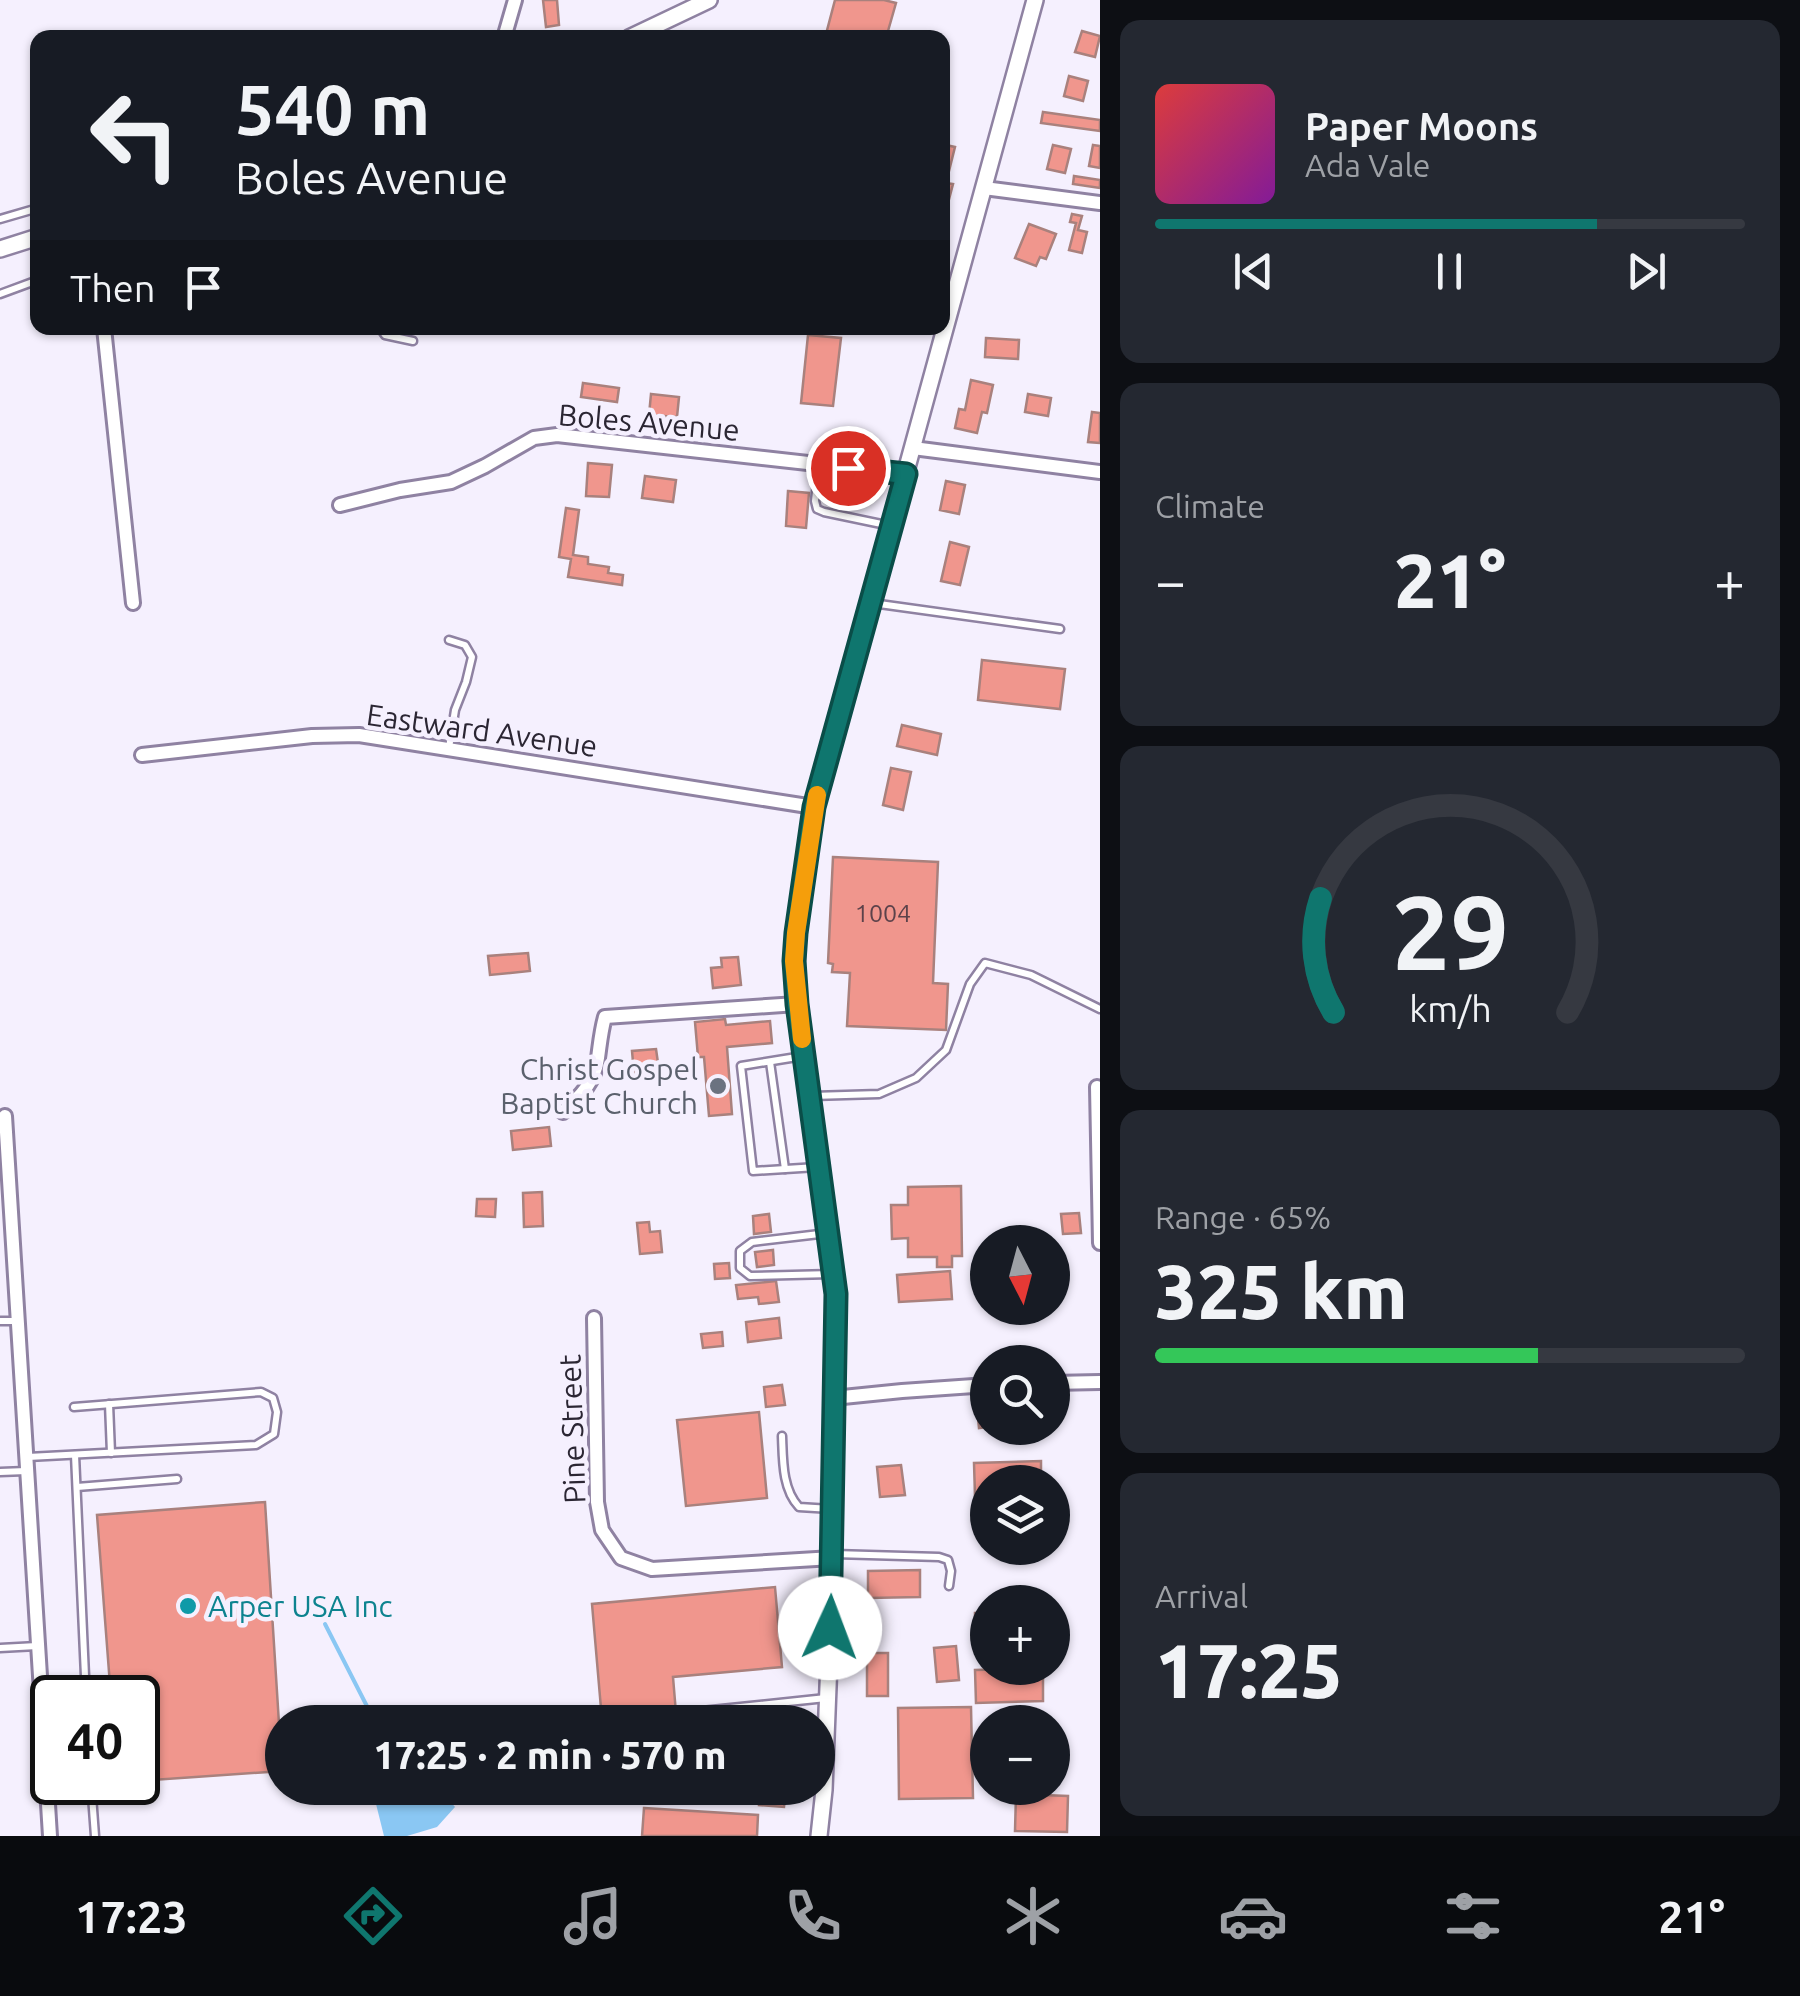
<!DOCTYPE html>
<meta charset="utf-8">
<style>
:root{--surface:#171b24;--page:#242831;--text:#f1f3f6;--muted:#9ea1a6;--line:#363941;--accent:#0f766e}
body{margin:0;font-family:Ubuntu,sans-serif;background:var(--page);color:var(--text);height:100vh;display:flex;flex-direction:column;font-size:38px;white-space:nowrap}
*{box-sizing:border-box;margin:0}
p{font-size:32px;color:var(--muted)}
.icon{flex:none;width:55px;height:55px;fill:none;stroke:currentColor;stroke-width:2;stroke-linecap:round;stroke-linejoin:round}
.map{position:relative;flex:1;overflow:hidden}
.panel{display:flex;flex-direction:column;gap:20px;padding:20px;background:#0d0f14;width:700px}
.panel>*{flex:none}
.banner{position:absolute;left:30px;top:30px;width:920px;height:305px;border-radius:20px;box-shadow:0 2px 8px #0004;background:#171b24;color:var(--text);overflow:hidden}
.needle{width:65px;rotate:174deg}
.fabs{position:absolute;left:970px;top:1225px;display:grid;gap:20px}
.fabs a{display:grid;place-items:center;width:100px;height:100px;border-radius:50%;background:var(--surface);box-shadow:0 2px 8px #0004;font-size:50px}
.speed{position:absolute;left:30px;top:1675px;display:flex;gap:20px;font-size:50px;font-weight:700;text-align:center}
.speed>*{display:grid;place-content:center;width:130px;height:130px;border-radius:50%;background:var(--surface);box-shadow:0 2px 8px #0004;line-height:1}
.speed .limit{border:5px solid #111;border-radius:15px;background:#fff;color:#111}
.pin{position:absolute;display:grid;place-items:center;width:85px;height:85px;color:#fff;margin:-42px;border:5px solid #fff;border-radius:50%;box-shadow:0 2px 10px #0007}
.me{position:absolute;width:110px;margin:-55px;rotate:2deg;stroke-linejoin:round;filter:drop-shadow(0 0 8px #0008)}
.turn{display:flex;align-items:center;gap:35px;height:210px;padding:0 40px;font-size:45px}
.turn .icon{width:130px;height:130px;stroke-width:2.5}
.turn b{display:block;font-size:70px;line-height:85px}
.then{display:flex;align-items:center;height:95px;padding:0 40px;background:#0003;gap:20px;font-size:38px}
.big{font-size:75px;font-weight:800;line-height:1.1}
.panel .card{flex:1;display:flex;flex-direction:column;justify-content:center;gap:15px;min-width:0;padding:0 35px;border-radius:20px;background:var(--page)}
.panel .dial{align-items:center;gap:0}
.dial svg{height:260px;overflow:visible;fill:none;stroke:var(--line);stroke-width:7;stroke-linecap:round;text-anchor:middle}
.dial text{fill:var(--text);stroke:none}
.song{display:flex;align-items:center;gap:30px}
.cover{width:120px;height:120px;border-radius:15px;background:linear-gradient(135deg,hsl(0 70% 55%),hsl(290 70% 35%))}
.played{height:10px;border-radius:5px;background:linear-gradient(90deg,var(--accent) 75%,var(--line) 75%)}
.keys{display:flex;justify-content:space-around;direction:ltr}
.heat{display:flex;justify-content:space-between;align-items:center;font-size:55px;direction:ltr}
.charge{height:15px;border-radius:8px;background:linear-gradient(90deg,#34c759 65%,var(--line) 0)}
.trip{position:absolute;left:265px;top:1705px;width:570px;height:100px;border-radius:50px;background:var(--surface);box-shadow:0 2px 8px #0004;font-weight:800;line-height:100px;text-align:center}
.tabs{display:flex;height:160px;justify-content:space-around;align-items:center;background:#090b0e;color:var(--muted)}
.tabs .icon{width:70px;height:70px}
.tabs .current{color:var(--accent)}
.tabs b{font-size:45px;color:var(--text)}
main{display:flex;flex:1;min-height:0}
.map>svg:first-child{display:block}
.water{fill:#8ac7f3}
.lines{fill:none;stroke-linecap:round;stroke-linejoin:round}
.stream{stroke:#8ac7f3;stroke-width:4}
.building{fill:#f0968d;stroke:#a9817d;stroke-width:2.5}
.service-casing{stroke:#8f82a2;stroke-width:11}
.minor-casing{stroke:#8f82a2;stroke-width:18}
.tertiary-casing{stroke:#8f82a2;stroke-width:20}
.service{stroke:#fff;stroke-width:6}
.minor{stroke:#fff;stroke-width:12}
.tertiary{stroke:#fff;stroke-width:15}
.route-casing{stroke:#0a4d48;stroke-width:25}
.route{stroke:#0f766e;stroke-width:18}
.slow{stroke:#f59e0b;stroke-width:18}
.worship-dot{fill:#6b7280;stroke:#f5f0fe;stroke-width:4}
.culture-dot{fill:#0f9aa8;stroke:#f5f0fe;stroke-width:4}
.labels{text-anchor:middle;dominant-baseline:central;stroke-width:9;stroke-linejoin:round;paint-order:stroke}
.number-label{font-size:25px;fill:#5c424a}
.street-label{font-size:30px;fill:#2b2633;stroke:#f5f0fe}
.worship-label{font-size:30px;fill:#5b616d;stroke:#f5f0fe;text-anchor:end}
.culture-label{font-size:30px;fill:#0d838f;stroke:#f5f0fe;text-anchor:start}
</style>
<main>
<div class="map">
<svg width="1100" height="1836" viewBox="0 0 1100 1836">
<rect width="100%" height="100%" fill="#f5f0fe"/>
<path class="water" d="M372 1788H439L455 1807 437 1827 407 1836H384Z"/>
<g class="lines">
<path class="stream" d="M325 1624 375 1722"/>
</g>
<g class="building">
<path d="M543 0H557L559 25 546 27Z"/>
<path d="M835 0H884L896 3 886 38H825Z"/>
<path d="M1082 31 1100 36 1095 57 1075 52Z"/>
<path d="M1069 76 1088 81 1083 101 1064 96Z"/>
<path d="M1043 112 1100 120V131L1041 123Z"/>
<path d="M942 138 947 139 946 145 955 147 946 183 953 184 942 226Z"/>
<path d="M1053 145 1071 149 1065 173 1047 169Z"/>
<path d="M1093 145 1100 146V168L1089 166Z"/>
<path d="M1074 176 1100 180V188L1073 184Z"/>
<path d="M1072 214 1082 216 1078 230 1087 232 1082 253 1069 250 1076 223 1070 222Z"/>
<path d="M1029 224 1056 234 1046 259 1040 257 1036 266 1015 258Z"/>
<path d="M808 335 841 338 833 406 801 403Z"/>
<path d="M986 338 1019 340 1018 359 985 357Z"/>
<path d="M971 380 993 385 987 413 982 412 977 433 955 428 959 409 965 410Z"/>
<path d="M583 383 619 388 617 402 581 397Z"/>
<path d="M651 394 679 397 677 417 649 415Z"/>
<path d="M1028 394 1051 398 1048 416 1025 412Z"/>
<path d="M1092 412 1100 413V443L1088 442Z"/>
<path d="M588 463 612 465 609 497 586 496Z"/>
<path d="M645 476 676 480 673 502 642 498Z"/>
<path d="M946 481 965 485 959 514 940 510Z"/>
<path d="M788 491 809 493 806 528 786 526Z"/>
<path d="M566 508 579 510 573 555 588 557V564L609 567 608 573 623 575 622 585 568 577 571 559 559 557Z"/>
<path d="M950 542 969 547 960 585 941 581Z"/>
<path d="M982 660 1065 669 1060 709 978 700Z"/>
<path d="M902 725 941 734 937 755 897 746Z"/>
<path d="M891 768 911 772 903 810 883 805Z"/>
<path d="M833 857 938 862 933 983 948 984 946 1030 847 1026 850 973 832 972 833 964 828 963Z"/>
<path d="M528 953 530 971 490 975 488 956Z"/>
<path d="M738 957 741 985 713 988 711 968 722 967 721 958Z"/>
<path d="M725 1019 726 1025 770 1021 772 1043 727 1047 732 1114 709 1116 704 1057H698L695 1022Z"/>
<path d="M656 1049 659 1070 634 1073 632 1051Z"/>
<path d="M549 1127 551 1146 513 1150 511 1131Z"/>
<path d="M961 1186 962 1256H952V1267H937V1257H908V1238L892 1239 891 1205H908V1187Z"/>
<path d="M542 1192 543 1226 524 1227 523 1193Z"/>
<path d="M477 1199H496L495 1217 476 1216Z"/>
<path d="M1079 1213 1081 1233 1063 1234 1061 1214Z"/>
<path d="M769 1214 771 1232 754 1234 753 1216Z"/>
<path d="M649 1222 650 1232 660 1231 662 1252 640 1254 637 1223Z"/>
<path d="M773 1250 774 1265 757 1267 755 1252Z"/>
<path d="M729 1263 730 1278 715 1279 714 1264Z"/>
<path d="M950 1271 952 1299 899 1302 897 1275Z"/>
<path d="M776 1281 779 1302 759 1304 758 1297 738 1299 736 1285Z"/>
<path d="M779 1318 781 1338 748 1342 746 1322Z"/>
<path d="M722 1332 723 1346 703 1348 701 1334Z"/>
<path d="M782 1385 785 1405 766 1407 764 1387Z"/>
<path d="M988 1407V1427L979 1428 977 1408Z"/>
<path d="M759 1412 767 1498 686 1506 677 1420Z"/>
<path d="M1041 1461V1482H988V1496H975L974 1463Z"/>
<path d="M901 1465 905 1495 880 1497 877 1467Z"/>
<path d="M265 1502 282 1771 138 1781V1698H111L97 1515Z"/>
<path d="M920 1570V1597L868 1598V1571Z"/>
<path d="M775 1587 782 1667 673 1677 676 1713 602 1720 592 1604Z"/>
<rect x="975" y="1613" width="13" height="33"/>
<path d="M956 1646 959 1680 937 1682 934 1648Z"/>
<rect x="867" y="1653" width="21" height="43"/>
<path d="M1043 1668V1701L976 1703 975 1670Z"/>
<path d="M971 1707 973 1798 899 1799 898 1708Z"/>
<path d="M760 1788H786L784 1807 759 1805Z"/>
<path d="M1016 1794 1068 1796 1067 1832 1015 1831Z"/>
<path d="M644 1808 758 1815 757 1836H642Z"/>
</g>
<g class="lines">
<defs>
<g id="service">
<path d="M0 219 38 208"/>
<path d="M0 294 38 280"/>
<path d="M380 328 385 335 413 341"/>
<path d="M819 464 815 501 817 509 824 512 891 526"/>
<path d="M872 603 1060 629"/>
<path d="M449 748 455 710 466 682 472 657 465 645 449 640"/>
<path d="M803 1056 741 1066 753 1171 817 1167"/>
<path d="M770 1062 785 1169"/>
<path d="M812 1096 879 1094 916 1078 946 1050 970 984 985 963 1031 975 1100 1009"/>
<path d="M828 1233 752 1242 740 1251V1268L750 1276 832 1274"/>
<path d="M0 1321H17"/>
<path d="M109 1404 111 1453"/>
<path d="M782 1436C783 1460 782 1489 799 1507L831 1509"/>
<path d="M75 1455 86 1698"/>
<path d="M28 1457 256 1445 274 1434 277 1412 273 1398 261 1392 74 1407"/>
<path d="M0 1472 26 1471"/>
<path d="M77 1487 177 1479"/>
<path d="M834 1554 939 1557 948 1560 951 1571 949 1586"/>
<path d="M0 1648 37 1646"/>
<path d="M692 1712 826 1698"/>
<path d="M91 1782 95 1836"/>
</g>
<g id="minor">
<path d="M504 38 515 0"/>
<path d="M984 188 1100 203"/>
<path d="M104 328 133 603"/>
<path d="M913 448 1100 472"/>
<path d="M340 505 400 490 451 482 485 466 534 438 557 435 906 474"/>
<path d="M142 755 312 736 359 735 814 807"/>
<path d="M1097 1087 1100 1243"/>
<path d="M563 1112C580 1097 595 1082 598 1058 600 1044 601 1031 605 1017L797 1004"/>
<path d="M5 1116 50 1836"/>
<path d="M594 1318 597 1502 602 1530 621 1558 652 1569 833 1558"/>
<path d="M1052 1383 1100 1382"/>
<path d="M833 1398 902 1391 988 1385"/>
</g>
<g id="tertiary">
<path d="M629 38 709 0"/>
<path d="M0 249 38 237"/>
<path d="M819 1836 824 1790 833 1558 832 1447 836 1293 797 1004C793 933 803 877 814 807L1035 0"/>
</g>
</defs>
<use href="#service" class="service-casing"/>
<use href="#minor" class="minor-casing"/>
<use href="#tertiary" class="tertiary-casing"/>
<use href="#service" class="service"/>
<use href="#minor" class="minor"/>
<use href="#tertiary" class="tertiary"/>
</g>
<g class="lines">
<defs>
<path id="route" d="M830 1628 836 1294 797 1004 794 961 796 933 814 807 906 474 848 468"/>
</defs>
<use href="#route" class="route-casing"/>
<use href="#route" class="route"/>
<path class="slow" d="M802 1039 794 961 796 933 817 795"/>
</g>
<circle class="worship-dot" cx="718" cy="1086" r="10"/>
<circle class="culture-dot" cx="188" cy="1606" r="10"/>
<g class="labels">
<g class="number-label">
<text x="883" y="913">1004</text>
</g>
<g class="street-label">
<text transform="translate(649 422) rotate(5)">Boles Avenue</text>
<text transform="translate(482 730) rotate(8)">Eastward Avenue</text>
<text transform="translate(572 1429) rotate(-92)">Pine Street</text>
</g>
<g class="worship-label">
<text x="698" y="1069">Christ Gospel<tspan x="698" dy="34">Baptist Church</tspan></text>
</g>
<g class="culture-label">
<text x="208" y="1606">Arper USA Inc</text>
</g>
</g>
</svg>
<div class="fabs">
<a><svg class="needle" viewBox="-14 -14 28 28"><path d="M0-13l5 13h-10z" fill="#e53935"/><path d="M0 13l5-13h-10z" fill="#9ea1a6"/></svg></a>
<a><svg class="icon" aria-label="search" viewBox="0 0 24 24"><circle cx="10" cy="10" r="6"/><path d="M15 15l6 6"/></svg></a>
<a><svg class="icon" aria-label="layers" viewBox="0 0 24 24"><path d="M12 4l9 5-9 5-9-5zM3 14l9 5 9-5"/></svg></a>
<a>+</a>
<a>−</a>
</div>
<div class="speed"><div class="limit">40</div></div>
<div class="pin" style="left:848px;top:468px;background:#d93025"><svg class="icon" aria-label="arrive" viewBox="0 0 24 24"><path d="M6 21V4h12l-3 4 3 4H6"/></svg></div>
<svg class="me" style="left:830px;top:1628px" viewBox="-20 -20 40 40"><circle r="19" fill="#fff"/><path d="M0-13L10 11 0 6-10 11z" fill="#0f766e"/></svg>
<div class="trip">17:25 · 2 min · 570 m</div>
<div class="banner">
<div class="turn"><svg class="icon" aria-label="left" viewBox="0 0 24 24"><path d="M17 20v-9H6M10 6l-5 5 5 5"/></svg><div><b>540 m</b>Boles Avenue</div></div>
<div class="then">Then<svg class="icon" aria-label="arrive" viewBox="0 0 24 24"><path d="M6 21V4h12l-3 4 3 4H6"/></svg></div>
</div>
</div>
<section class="panel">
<div class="card">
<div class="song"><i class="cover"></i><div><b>Paper Moons</b><p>Ada Vale</p></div></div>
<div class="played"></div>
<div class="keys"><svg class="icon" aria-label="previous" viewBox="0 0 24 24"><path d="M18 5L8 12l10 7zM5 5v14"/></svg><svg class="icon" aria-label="pause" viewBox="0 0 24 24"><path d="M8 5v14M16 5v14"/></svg><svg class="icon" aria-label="next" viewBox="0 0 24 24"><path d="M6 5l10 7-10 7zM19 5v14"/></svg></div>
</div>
<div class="card"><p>Climate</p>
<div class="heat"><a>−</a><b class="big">21°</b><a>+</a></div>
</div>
<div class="card dial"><svg viewBox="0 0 100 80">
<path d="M14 69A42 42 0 1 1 86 69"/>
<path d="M14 69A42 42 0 0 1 10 34" stroke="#0f766e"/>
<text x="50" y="56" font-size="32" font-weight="700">29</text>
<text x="50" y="72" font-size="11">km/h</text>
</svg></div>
<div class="card"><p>Range · 65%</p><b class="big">325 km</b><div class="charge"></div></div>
<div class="card"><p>Arrival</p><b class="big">17:25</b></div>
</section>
</main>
<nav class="tabs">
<b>17:23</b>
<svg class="icon current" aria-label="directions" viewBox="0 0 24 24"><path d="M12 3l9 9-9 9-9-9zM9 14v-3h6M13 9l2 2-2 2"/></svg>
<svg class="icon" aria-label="music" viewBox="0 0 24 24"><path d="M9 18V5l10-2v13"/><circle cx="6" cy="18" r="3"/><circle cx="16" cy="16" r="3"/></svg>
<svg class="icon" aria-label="phone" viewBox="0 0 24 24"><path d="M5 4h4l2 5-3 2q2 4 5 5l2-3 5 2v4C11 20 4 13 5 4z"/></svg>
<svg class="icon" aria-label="climate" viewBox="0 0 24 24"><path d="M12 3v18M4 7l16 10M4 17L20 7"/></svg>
<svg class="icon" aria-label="car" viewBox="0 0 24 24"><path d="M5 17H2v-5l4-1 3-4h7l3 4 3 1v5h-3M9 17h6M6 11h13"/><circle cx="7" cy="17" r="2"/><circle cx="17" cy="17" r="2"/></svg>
<svg class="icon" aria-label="filters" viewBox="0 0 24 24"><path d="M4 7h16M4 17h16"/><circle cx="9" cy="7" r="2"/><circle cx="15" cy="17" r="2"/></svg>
<b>21°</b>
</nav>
